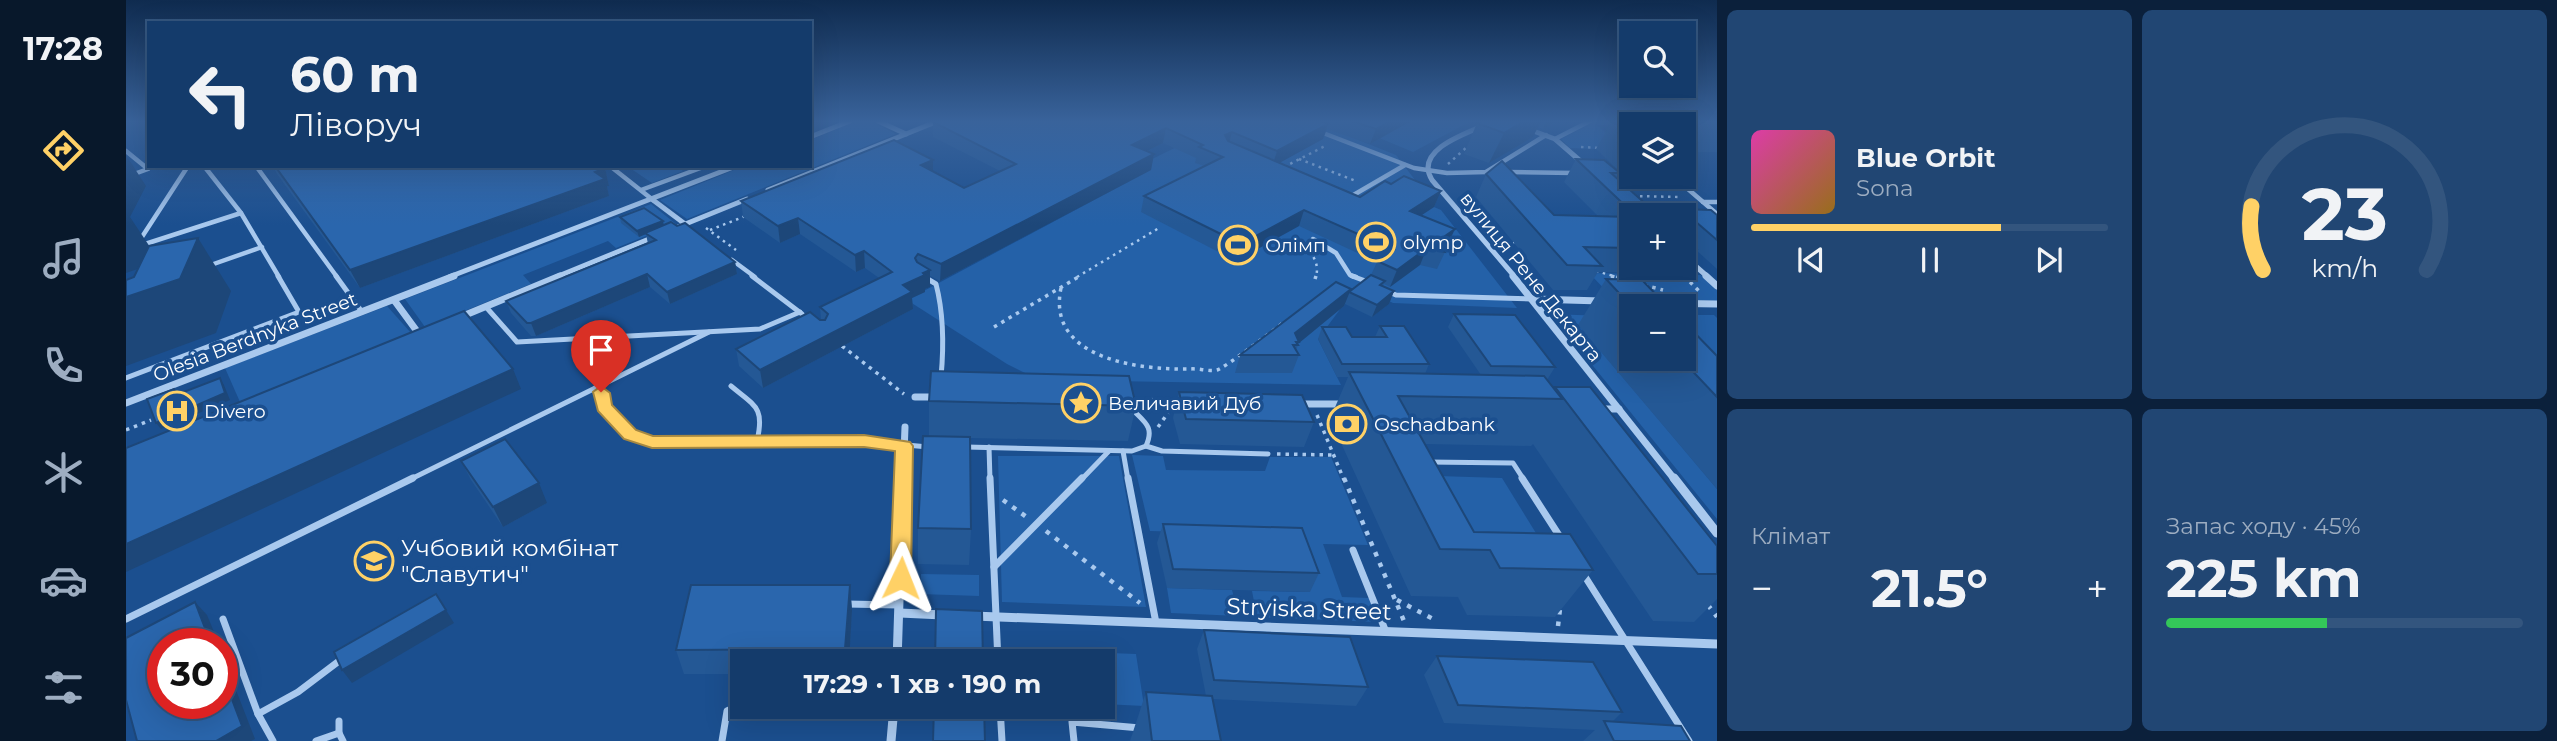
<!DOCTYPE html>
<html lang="uk">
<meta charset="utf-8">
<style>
:root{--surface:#143b6b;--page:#214673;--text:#f1f3f6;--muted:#9dadc1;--line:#33557e;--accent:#ffd166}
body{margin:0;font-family:Montserrat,sans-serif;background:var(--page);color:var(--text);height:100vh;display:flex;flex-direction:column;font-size:26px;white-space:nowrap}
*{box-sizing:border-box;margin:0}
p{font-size:23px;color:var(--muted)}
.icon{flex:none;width:38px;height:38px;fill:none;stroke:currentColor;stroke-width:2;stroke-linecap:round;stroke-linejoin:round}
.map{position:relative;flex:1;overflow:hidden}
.drawer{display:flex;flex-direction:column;gap:10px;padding:10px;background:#0b203b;width:840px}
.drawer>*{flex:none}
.top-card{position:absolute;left:21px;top:21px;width:665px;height:147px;border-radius:0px;box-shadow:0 7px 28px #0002,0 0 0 2px var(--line);background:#143b6b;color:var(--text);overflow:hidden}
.buttons{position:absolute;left:1493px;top:21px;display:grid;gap:14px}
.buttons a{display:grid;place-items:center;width:77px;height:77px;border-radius:0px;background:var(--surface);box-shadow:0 7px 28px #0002,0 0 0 2px var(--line);font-size:35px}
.speed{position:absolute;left:21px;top:628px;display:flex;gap:14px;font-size:35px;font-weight:700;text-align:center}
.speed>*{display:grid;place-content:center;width:91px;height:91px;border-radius:50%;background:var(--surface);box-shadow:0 7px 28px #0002,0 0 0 2px var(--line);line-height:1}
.speed .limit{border:10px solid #d22;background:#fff;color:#111}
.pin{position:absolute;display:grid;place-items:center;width:60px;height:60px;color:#fff;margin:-72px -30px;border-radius:50% 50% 50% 0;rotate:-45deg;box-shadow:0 0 7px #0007}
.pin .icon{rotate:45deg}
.me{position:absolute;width:77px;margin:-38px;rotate:2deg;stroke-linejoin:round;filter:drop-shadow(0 0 5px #0008)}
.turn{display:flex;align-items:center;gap:24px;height:147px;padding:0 28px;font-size:32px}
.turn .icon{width:91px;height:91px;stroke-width:2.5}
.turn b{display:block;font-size:49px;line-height:60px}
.big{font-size:52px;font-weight:700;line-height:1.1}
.drawer .widget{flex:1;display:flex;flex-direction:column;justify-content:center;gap:10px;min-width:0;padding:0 24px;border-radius:10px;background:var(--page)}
.drawer .dial{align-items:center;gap:0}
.dial svg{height:182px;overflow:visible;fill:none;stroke:var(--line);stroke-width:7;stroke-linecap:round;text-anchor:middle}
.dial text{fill:var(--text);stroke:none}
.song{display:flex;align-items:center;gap:21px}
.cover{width:84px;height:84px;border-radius:10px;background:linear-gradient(135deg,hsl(320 70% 55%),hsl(40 70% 35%))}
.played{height:7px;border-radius:4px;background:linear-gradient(90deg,var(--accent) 70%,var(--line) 70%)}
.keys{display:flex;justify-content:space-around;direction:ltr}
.heat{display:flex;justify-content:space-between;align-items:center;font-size:38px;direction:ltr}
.charge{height:10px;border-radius:5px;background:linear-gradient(90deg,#34c759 45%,var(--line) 0)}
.drawer .tiles{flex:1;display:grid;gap:10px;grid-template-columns:repeat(2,1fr)}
.trip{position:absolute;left:604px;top:649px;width:385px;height:70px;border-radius:0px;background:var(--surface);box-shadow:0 7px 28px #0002,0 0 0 2px var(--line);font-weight:700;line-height:70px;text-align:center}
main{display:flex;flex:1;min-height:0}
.dock{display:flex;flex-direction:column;width:126px;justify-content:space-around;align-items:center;background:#08182b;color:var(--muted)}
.dock .icon{width:49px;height:49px}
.dock .active{color:var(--accent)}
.dock b{font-size:32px;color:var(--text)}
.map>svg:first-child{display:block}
.green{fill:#2461a8}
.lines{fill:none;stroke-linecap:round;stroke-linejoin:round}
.path-far2{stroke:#a9c9ee;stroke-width:2.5;stroke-dasharray:2.5 4.5;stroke-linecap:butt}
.path-far1{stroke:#a9c9ee;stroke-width:3.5;stroke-dasharray:3.5 5;stroke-linecap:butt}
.path{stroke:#a9c9ee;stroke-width:4.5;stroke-dasharray:4.5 7;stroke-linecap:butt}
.service-far2{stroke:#a9c9ee;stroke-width:4.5}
.service-far1{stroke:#a9c9ee;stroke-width:5}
.service{stroke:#a9c9ee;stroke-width:7}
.minor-far2{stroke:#a9c9ee;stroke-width:5}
.minor-far1{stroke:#a9c9ee;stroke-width:7}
.minor{stroke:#a9c9ee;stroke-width:9}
.wall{fill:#245895}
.shaded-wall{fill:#1d4779}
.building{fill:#2a66ad;stroke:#1d4779;stroke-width:2}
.route{fill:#ffd166;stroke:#a68842;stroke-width:2}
.labels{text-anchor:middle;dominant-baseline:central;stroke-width:7;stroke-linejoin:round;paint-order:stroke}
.poi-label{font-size:19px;fill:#fff;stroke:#1b4f8f;text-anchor:start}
.street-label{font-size:19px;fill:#fff;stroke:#1b4f8f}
.near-poi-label{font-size:23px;fill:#fff;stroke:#1b4f8f;text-anchor:start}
.near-street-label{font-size:23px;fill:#fff;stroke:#1b4f8f}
</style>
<main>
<nav class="dock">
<b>17:28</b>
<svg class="icon active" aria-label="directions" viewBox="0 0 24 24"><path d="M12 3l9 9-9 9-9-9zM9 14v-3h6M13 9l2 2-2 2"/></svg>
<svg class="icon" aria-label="music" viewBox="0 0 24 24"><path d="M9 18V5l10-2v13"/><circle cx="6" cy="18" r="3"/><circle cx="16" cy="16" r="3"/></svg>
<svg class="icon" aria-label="phone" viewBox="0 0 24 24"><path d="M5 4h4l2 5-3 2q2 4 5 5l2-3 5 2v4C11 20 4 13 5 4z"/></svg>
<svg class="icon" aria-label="climate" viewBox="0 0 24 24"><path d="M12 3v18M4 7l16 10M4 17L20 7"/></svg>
<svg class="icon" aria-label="car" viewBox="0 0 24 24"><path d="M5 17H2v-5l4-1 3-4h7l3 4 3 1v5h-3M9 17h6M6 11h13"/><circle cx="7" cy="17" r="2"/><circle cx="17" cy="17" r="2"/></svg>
<svg class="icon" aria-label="filters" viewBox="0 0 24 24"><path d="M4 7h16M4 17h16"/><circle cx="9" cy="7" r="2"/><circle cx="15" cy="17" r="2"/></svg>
</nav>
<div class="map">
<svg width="1591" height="741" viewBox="0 0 1591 741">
<rect width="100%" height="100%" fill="#1b4f8f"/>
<g class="green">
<path d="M731 121H744L770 134 561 219 534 200 618 166H684V140Z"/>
<path d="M1185 121 1270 155 1289 180 1273 192 1315 210 1391 308 1267 303 1238 289 1218 304 1192 339 1215 385 926 380 903 375 881 364 781 300 1024 170 1022 161 1063 141Z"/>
<path d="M1282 121H1345L1287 152 1251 137Z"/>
<path d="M1470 121H1498L1491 125H1471L1486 138 1495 150 1444 148 1435 139Z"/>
<path d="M501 166H549L557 171 526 183Z"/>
<path d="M525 204 550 224 490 248 482 241 397 275 405 284 299 327 279 299Z"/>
<path d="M1463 273 1575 275 1591 290V301L1487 298Z"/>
<path d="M261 306 285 333 114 402 99 368Z"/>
<path d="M1425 314 1478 316 1453 325 1591 489V519Z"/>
<path d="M1558 315H1588L1591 318V405L1558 340Z"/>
<path d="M1006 455 1037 456 1040 470 1139 471 1144 457H1205L1242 545 1197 544 1216 597 1243 598 1251 622 1131 617 1126 591 1183 592 1098 533 1024 531Z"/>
<path d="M872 456H993L1020 607 876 602Z"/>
<path d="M1312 476 1376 478 1413 538 1345 536Z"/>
<path d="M795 574 853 575V596L794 594Z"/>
<path d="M1041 588 1106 590 1113 616 1045 613Z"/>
<path d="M931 651 1010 654 1018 706 977 704 976 662 932 661Z"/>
</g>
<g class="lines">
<g class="path-far2">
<path d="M1455 147 1475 148"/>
<path d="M1173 159 1230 181"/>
<path d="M1322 164 1342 146"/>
<path d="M1158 167 1201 145"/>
<path d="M1507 196 1555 197"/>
<path d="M580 228 610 250"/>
<path d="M584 230 622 215"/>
<path d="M1173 242C1185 252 1194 261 1190 277"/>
<path d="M1373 242H1390"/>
<path d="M1470 271 1491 277"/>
<path d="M951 277 1033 228"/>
<path d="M1560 277 1555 272 1561 270"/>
</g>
<g class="path-far1">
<path d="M1485 276 1503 281"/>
<path d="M1558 276 1575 293"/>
<path d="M1189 279 1190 276"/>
<path d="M1518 285 1537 290"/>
<path d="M935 288C920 359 1013 370 1064 369 1072 368 1084 372 1091 370 1099 368 1146 331 1157 323"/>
<path d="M868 327 954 276"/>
<path d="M716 346 778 394"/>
<path d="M1191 415 1218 480"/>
<path d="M1032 427 1042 413"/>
<path d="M0 430 25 420"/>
<path d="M1151 454 1207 455"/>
</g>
<g class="path">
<path d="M1218 478 1278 621"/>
<path d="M877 500 902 518"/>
<path d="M920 531 1014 603"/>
<path d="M1271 600 1311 621"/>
<path d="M1582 605 1591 617"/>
<path d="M1432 626 1434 609"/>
</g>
<g class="service-far2">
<path d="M1192 131 1288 168 1321 173 1360 172 1420 135"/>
<path d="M1429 139 1464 121"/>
<path d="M0 151 22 169 0 177"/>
<path d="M78 166 115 213 153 277"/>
<path d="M130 166 211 277"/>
<path d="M484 166 527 200"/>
<path d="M1381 172 1448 173"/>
<path d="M1548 177 1591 214"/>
<path d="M515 190 580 166"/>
<path d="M1224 197 1279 165"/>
<path d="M1577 202H1591"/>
<path d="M1187 239 1210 253 1224 275 1230 277"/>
<path d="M14 240 62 166"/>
<path d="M16 245 115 213"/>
<path d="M606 260 629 277"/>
<path d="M82 266 136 247"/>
</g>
<g class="service-far1">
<path d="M210 276 236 312"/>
<path d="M626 276 676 314"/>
<path d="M1226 276 1242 282"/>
<path d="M800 278 810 284C818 315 818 345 815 377"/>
<path d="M1263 292 1270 295 1407 299"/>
<path d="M360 307 391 342 634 329 674 312"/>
<path d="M0 378 173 312 152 276"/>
<path d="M605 386C629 406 639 407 631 441"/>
<path d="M469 388 478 397 477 407 504 434 526 442 738 441 802 447"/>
<path d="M1020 446 1036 451 1142 454"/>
<path d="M840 447 1006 451 1020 446C1029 426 1018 422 1005 408"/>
<path d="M863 447 864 480"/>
<path d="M997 451 1002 480"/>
<path d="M1302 462 1387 463 1398 480"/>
<path d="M283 480 583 332"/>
<path d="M955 480 983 451"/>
</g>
<g class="service">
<path d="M864 478 872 662"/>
<path d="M1002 478 1030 623"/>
<path d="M1396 478 1436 540"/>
<path d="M1227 550 1260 632"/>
<path d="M868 567 956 478"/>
<path d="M1458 575 1563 741"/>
<path d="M720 604 773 605"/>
<path d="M0 619 287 478"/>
<path d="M97 619 132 714 147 741"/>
<path d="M874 707 876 741"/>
<path d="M132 714 172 692 217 658"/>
<path d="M213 721V733L217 741"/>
<path d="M190 741 213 733"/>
<path d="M596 741 601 711 616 704"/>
<path d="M948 741 946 722 1014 728"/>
</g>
<g class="minor-far2">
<path d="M752 121 780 134"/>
<path d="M1369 121C1347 131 1286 148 1306 180L1389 277"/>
<path d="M1402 129 1429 139 1459 165"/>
<path d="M684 137 724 121"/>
<path d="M642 190 812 121"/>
<path d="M527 200 559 224"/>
<path d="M552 227 621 199"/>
<path d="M1558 256 1582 277"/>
<path d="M323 277 610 166"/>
<path d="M430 277 528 237"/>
</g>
<g class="minor-far1">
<path d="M1387 276 1549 480"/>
<path d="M1580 276 1591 286"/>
<path d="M1407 299 1475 301"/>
<path d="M268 300 293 334"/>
<path d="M1529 303 1591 304"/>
<path d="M332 318 434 276"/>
<path d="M789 397H813"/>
<path d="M1000 401 1058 402"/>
<path d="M0 403 328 276"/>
<path d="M1171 404H1219"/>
<path d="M1472 409H1493"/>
<path d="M777 480 779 427"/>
</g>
<g class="minor">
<path d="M1548 478 1591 533"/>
<path d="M774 613 817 615"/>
<path d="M847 616 1591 644"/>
<path d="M771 662 777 478"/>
<path d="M765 741 768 707"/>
</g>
</g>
<g class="wall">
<path d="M810 121H1285L1244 144 1201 129 1197 139 1153 163 1234 197 1265 184 1315 191 1308 207 1295 215 1321 246 1318 248 1319 252 1311 269 1294 265 1264 287 1258 284 1257 286 1268 291 1263 304 1246 317 1219 304 1218 306 1173 343 1170 350 1173 355 1166 373H1109L1114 355 1224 291 1245 275 1251 262 1173 226 1110 261 1015 212 1018 196 1078 166 1069 163 1070 158 1037 143 1021 151 1028 154 1025 170 814 281 804 276V287L799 289V292L786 298 787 309 637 388 613 366 610 349 695 320 694 307 753 278 739 268 730 272 674 234 654 243 617 217 615 201 807 171 838 188 874 171 807 137V122Z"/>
<path d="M1355 121H1429L1417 129 1411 127 1407 137 1363 163 1338 154 1351 123Z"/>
<path d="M1486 121H1591V152H1567L1562 148 1558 156V124H1505V177H1545L1537 189 1511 188 1470 149Z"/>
<path d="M1450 159 1494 173 1491 179 1532 215H1505V268H1558V215H1551L1555 209 1591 215V269L1570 250 1554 274 1472 272 1461 290H1427L1350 197 1360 174 1428 215 1472 216 1438 182Z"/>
<path d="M147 166H476L479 168 483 186H481L483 196 234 288 151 174Z"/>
<path d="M494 217 537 221 538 225 609 262 611 274 544 304 524 287 410 336H405L385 313 380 301 522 244 520 234 513 237 495 223Z"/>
<path d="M1480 279 1505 306V359H1558L1591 356V489L1452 325Z"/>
<path d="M1328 314 1429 367 1421 380 1428 389 1429 387 1591 546V599L1568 622 1527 621 1407 444 1405 446 1299 444 1348 532 1467 570 1429 617 1341 615 1332 597 1285 596 1204 419 1222 377H1211L1192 339 1196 327 1226 337H1249L1254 326 1303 364 1299 374 1355 375 1322 327Z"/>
<path d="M1053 392 1188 422 1178 447 1054 444 1047 418Z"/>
<path d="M803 401 1010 406 1002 441 844 438 845 529 843 565 792 564V528L803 436Z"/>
<path d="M335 461 421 503 377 527 345 480Z"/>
<path d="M1037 524 1193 573 1184 592 1041 588 1031 543Z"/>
<path d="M724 585 726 611 723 662H616V674H558L550 650Z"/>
<path d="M1078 630 1242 687 1230 706 1087 699 1095 741H1004L1020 692 1080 696 1071 649Z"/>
<path d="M1311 656 1496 712 1486 722 1564 741H1457L1469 730 1318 723 1298 675Z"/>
</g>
<g class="shaded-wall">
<path d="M684 121H694L684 124Z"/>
<path d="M1264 121H1285L1244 144 1250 129Z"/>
<path d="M1398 121H1415L1407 137 1363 163 1378 133Z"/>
<path d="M1421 121H1429L1417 129Z"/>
<path d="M1202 124 1197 139 1146 167 1151 151Z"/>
<path d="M1040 128 1037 143 1003 160 1006 145Z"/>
<path d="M1106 132 1102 148 1099 135Z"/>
<path d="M1028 154 1025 170 814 281 815 264Z"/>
<path d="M0 155 20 186 4 217 26 250 32 262 0 273Z"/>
<path d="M807 160V176L795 165Z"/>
<path d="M554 166H568L555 170Z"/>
<path d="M479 168 483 186H481L483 196 234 288 224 270Z"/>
<path d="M1315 191 1308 207 1278 227 1284 211Z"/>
<path d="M1178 210 1173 226 1110 261 1115 244Z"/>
<path d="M672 218 674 234 654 243 652 226Z"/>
<path d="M537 221 538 227 519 233 520 234 513 237 511 231Z"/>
<path d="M1329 229 1321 246 1314 251 1315 239Z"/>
<path d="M72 238 105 291 90 333 0 366V297Z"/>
<path d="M1301 248 1294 265 1264 287 1271 270Z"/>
<path d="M738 251 739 268 730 272 729 255Z"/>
<path d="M609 262 611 274 544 304 541 292Z"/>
<path d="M804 270V287L799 289V292L786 298 787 309 637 388 634 370Z"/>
<path d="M521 274 524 287 410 336 405 323Z"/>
<path d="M1225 289 1218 306 1173 343V342H1170L1169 333Z"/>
<path d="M1268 291 1263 304 1246 317 1251 305Z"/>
<path d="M387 369 395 389 0 572V544Z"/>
<path d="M94 378 98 385 104 400 35 429 30 423Z"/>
<path d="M413 483 421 503 377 527 367 507Z"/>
<path d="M724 585 726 611 723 662H721L719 649Z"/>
<path d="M69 602 81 615 93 644H85Z"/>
<path d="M320 610 328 623 226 683 216 670Z"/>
<path d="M96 654 129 739 125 741H90L96 673Z"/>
</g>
<g class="building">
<path d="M810 121H1195L1202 124 1151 151 1106 132 1099 135 1102 141 1234 197 1259 181 1265 184 1278 176 1315 191 1284 211 1329 229 1315 239 1319 252 1301 248 1271 270 1251 261 1268 250 1178 210 1115 244 1018 196 1097 157 1073 147 1077 145 1040 128 1006 145 1028 154 815 264 792 254 789 258 791 262 804 270 797 273 799 275 777 285 786 292 634 370 610 349 684 312 694 320H699L702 314 694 307 766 272 738 251 729 255 672 218 652 226 615 201 768 140 807 160 795 165 838 188 890 164 807 122Z"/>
<path d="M1226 121H1264L1250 129Z"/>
<path d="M1355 121H1398L1378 133 1351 123Z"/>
<path d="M1517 121H1543L1547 124H1521Z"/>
<path d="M1558 133 1567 140H1558Z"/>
<path d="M1450 159 1478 160 1494 173H1485L1532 215H1509Z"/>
<path d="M1376 161 1428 215 1505 217V248L1458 247 1476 266 1441 265 1360 174Z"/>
<path d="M149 166H476L479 168 469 172 479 179 224 270Z"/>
<path d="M518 208 537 221 511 231 494 217Z"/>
<path d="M1555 209 1585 210 1591 215V240Z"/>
<path d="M545 222 551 226 559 223 609 262 541 292 521 274 405 323H401L380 301 530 240 519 233Z"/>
<path d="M72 238 54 279 0 297V280L8 277 23 246Z"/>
<path d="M1558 238 1570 249H1558Z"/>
<path d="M1245 275 1259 281 1254 285 1268 291 1251 305 1223 292Z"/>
<path d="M1480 279 1516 280 1541 306H1505Z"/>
<path d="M1210 282 1225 289 1169 333 1173 342H1170L1172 345H1167L1173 355H1114Z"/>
<path d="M338 311 387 369 0 544V448Z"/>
<path d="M1328 314 1389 315 1429 367 1365 366Z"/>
<path d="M1558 322 1591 356V397L1555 359H1558Z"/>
<path d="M1254 326H1278L1303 364H1216L1196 327H1220L1226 337H1261Z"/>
<path d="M805 371 1003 376 1010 406 803 401Z"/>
<path d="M1223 372 1418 376 1436 399 1272 396 1348 532 1444 534 1467 570 1374 568 1364 550 1314 549Z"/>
<path d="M94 378 99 393 30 423 21 399 48 389 50 395Z"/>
<path d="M1429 387H1464L1591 546V574H1572Z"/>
<path d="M1053 392 1176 395 1188 422 1060 419Z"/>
<path d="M797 436 844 437 845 529 792 528Z"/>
<path d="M379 439 413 483 367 507 335 461Z"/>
<path d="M1037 524 1176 528 1193 573 1047 569Z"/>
<path d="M565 585H724L719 649 550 650Z"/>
<path d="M310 594 320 610 216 670 208 652Z"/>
<path d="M69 602 85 644H37V704H96V673L116 726 90 741H11L0 700V638Z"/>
<path d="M810 609 856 611 857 662H809Z"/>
<path d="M1078 630 1224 637 1242 687 1088 680Z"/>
<path d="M1311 656 1467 662 1496 712 1332 705Z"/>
<path d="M1020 692 1086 696 1095 741H1026Z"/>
<path d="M808 707H858L859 741H807Z"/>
<path d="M1478 721 1555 726 1564 741H1488Z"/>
</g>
<linearGradient id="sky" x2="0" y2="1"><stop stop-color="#0f2b4f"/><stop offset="0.54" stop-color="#39639b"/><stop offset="1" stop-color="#39639b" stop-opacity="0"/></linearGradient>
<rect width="1591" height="225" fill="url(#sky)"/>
<path class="route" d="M475 386 484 393 486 405 510 430 527 436 738 435 784 442 787 446 785 578 782 584 775 587 767 584 764 578 769 451 738 447 526 448 498 439 472 411 467 392Z"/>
<defs>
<symbol id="stadium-ring" viewBox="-11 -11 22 22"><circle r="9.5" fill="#1b4f8f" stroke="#ffd166" stroke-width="1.5"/><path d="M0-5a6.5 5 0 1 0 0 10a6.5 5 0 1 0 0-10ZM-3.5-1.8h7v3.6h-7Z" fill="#ffd166"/></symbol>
<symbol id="sight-ring" viewBox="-11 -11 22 22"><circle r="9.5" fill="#1b4f8f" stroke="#ffd166" stroke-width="1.5"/><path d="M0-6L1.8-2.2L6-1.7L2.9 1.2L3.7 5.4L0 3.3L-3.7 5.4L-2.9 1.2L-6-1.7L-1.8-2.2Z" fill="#ffd166"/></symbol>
<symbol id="hospital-ring" viewBox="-11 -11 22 22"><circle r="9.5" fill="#1b4f8f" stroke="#ffd166" stroke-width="1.5"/><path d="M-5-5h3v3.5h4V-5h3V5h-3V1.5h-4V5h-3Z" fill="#ffd166"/></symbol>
<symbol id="bank-ring" viewBox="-11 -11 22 22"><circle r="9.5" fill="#1b4f8f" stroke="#ffd166" stroke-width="1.5"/><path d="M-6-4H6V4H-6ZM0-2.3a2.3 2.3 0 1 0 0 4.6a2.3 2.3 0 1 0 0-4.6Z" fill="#ffd166"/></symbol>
<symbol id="university-ring" viewBox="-11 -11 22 22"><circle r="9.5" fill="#1b4f8f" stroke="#ffd166" stroke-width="1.5"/><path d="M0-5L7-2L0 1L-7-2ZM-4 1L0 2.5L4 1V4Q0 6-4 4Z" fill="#ffd166"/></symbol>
</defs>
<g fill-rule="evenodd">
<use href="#stadium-ring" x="1228" y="220" width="44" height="44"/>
<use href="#stadium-ring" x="1090" y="223" width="44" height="44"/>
<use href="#sight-ring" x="933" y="381" width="44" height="44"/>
<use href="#hospital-ring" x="29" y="389" width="44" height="44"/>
<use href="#bank-ring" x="1199" y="402" width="44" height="44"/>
<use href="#university-ring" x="226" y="539" width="44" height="44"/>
</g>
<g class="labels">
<g class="poi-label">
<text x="1277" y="242">olymp</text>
<text x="1139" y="245">Олімп</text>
<text x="982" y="403">Величавий Дуб</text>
<text x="78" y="411">Divero</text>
<text x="1248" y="424">Oschadbank</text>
</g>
<g class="street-label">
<text transform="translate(1405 277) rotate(51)">вулиця Рене Декарта</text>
<text transform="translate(129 337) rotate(-21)">Olesia Berdnyka Street</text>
</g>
<g class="near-poi-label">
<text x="275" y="548">Учбовий комбінат<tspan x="275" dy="26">"Славутич"</tspan></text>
</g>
<g class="near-street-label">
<text transform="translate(1183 609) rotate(2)">Stryiska Street</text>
</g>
</g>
</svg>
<div class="buttons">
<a><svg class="icon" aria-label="search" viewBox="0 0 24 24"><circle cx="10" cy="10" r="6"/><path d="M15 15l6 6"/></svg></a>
<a><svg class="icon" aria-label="layers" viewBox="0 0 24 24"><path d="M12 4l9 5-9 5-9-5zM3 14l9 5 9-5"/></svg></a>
<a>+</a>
<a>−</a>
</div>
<div class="speed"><div class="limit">30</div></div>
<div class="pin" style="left:475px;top:392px;background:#d93025"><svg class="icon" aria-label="arrive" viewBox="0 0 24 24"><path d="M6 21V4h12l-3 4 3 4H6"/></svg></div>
<svg class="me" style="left:775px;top:578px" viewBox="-20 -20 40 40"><path d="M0-17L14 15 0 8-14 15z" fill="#ffd166" stroke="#fff" stroke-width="4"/></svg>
<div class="trip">17:29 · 1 хв · 190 m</div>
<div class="top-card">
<div class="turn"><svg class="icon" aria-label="left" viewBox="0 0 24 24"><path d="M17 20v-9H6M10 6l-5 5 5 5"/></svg><div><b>60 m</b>Ліворуч</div></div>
</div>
</div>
<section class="drawer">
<div class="tiles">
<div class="widget">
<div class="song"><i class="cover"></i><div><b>Blue Orbit</b><p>Sona</p></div></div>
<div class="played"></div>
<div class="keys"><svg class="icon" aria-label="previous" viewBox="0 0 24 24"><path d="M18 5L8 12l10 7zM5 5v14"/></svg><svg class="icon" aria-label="pause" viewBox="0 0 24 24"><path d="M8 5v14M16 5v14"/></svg><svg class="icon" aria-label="next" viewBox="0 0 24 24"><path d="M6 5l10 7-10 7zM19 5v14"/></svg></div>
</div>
<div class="widget dial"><svg viewBox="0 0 100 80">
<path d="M14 69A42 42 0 1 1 86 69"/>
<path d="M14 69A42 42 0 0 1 9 41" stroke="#ffd166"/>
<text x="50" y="56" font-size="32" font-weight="700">23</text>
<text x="50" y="72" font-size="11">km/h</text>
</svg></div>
<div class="widget"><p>Клімат</p>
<div class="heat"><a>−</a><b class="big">21.5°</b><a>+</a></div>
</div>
<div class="widget"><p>Запас ходу · 45%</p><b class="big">225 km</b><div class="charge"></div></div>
</div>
</section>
</main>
